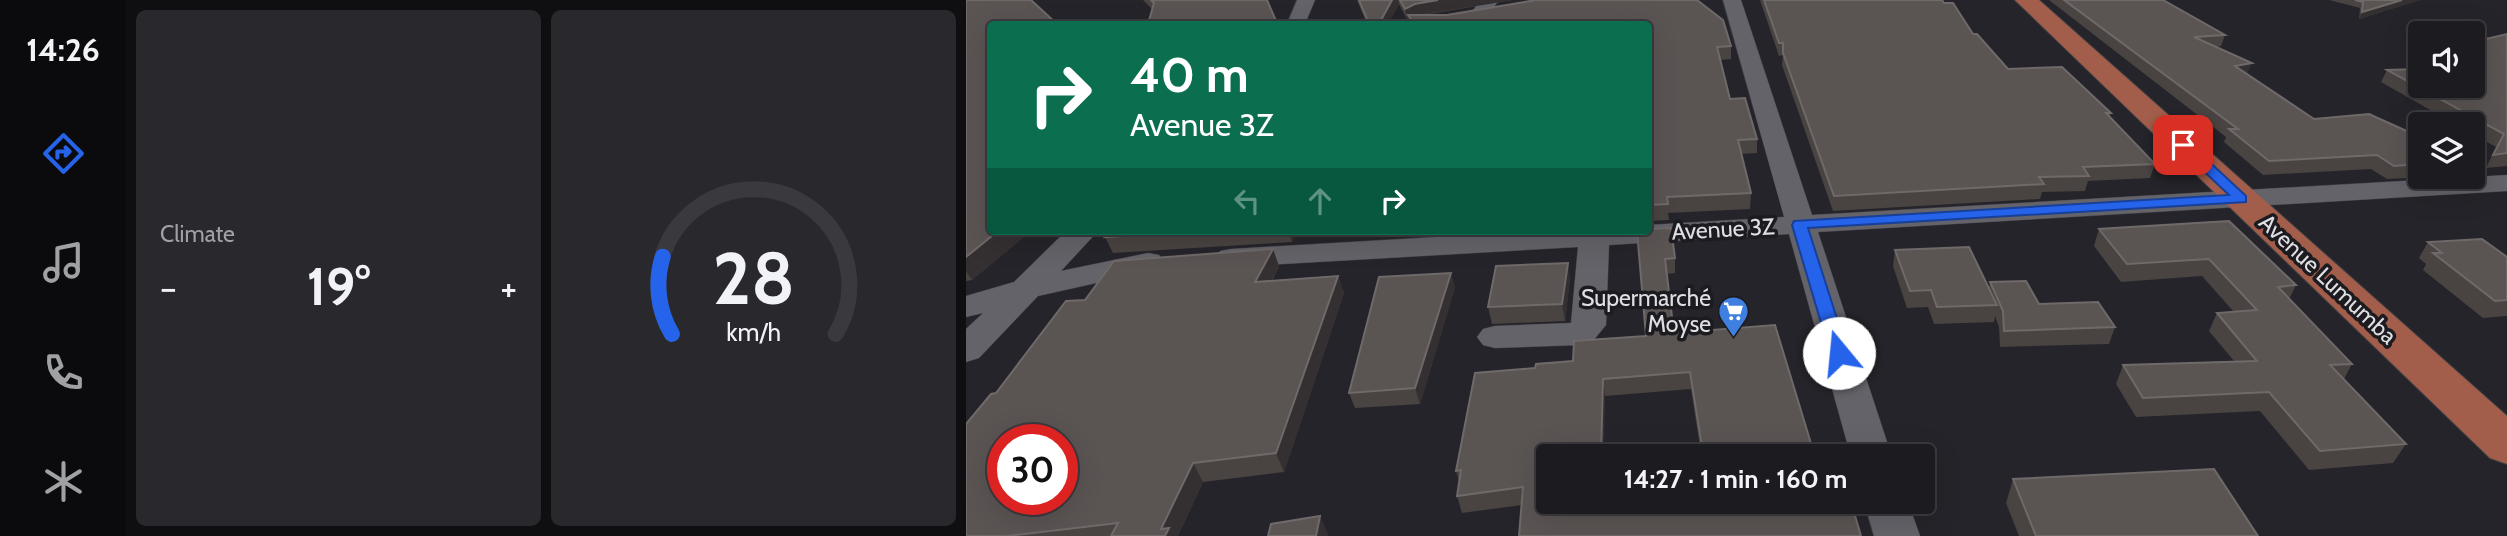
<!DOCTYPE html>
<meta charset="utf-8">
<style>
:root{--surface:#1c1b20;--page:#29282d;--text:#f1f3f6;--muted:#a0a1a5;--line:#3a393e;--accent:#2563eb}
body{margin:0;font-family:Cabin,sans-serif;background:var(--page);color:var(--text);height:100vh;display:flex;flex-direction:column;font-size:26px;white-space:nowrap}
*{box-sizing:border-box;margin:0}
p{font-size:23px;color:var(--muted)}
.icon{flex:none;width:38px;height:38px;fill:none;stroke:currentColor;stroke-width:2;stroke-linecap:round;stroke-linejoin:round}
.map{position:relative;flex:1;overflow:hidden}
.details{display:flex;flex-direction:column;gap:10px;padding:10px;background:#0f0f12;width:840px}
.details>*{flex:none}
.guide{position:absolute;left:21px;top:21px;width:665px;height:214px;border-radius:7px;box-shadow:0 7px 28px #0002,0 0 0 2px var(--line);background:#0b6e4f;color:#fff;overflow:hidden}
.buttons{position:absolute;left:1442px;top:21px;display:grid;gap:14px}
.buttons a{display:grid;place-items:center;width:77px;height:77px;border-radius:7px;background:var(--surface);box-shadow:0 7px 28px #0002,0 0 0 2px var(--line);font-size:35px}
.speed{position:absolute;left:21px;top:424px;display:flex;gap:14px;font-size:35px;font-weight:700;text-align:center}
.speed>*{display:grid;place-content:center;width:91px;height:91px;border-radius:50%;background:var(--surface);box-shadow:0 7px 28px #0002,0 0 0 2px var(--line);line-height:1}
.speed .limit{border:10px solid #d22;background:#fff;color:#111}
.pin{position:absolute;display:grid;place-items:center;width:60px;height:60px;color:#fff;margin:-30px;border-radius:14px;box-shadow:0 4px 10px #0006}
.me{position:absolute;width:77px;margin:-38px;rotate:343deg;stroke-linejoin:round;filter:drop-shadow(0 0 5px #0008)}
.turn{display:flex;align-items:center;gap:24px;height:147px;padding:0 28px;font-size:32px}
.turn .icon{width:91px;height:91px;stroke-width:2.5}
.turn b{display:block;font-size:49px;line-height:60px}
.lanes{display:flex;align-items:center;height:66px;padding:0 28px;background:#0003;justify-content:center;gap:35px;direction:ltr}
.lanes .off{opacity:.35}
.big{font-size:52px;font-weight:800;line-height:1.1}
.details .tile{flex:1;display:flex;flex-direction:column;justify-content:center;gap:10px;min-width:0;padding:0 24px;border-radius:10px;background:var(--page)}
.details .dial{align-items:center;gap:0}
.dial svg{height:182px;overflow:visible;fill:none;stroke:var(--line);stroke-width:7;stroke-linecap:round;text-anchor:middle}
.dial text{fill:var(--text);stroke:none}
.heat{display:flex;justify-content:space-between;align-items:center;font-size:38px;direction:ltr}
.details .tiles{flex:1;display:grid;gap:10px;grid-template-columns:repeat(2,1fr)}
.trip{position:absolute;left:570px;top:444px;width:399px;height:70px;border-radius:7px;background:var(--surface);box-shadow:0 7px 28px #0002,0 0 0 2px var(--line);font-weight:800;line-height:70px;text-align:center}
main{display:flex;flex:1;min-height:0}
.tabs{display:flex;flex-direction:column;width:126px;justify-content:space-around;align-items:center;background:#0b0b0d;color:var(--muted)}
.tabs .icon{width:49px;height:49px}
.tabs .on{color:var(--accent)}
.tabs b{font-size:32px;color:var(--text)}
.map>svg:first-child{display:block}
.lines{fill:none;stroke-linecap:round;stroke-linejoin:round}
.minor-casing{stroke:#414044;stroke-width:1}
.primary-casing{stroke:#414044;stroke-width:2}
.minor{fill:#646369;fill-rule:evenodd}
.primary{fill:#a25e4a;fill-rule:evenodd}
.wall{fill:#494341}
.shaded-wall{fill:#342f31}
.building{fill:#5a5453;stroke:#6f6969;stroke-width:2;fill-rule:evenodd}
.route{fill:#2563eb;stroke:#184099;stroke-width:2}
.labels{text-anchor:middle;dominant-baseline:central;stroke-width:7;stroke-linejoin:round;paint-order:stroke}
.street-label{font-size:23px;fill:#e0dfe3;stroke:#1c1b20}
.poi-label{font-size:23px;fill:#e0dfe3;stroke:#1c1b20;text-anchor:end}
</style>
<main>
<nav class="tabs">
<b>14:26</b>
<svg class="icon on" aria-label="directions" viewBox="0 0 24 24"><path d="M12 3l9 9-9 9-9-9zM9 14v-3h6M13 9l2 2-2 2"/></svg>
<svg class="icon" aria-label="music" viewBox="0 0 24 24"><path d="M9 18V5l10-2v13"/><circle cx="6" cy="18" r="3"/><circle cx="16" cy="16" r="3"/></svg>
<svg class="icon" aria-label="phone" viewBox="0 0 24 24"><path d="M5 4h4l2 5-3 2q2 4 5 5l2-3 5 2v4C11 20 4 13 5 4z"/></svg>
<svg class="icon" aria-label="climate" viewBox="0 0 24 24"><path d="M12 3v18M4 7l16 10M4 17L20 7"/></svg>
</nav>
<section class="details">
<div class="tiles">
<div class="tile"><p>Climate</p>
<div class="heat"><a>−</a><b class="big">19°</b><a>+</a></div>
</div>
<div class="tile dial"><svg viewBox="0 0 100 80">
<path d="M14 69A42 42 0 1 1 86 69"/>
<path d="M14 69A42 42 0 0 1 10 35" stroke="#2563eb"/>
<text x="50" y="56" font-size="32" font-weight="700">28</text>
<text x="50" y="72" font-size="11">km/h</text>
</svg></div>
</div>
</section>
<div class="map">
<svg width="1541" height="536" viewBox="0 0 1541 536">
<rect width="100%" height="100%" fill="#25242a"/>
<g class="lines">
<defs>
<g id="minor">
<path d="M331 0H349L339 24H321Z"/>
<path d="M515 0H533L520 18H506L504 14Z"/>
<path d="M757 0H775L846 215 1541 175V191L852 232 926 457H885L823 234 643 245 640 325 626 342 614 345 529 348 517 345 511 337 517 329 529 326 605 323 612 247 265 267 254 265 250 258 254 251 265 249 571 231H682V225L818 217Z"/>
<path d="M100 231H132L95 271 182 253 193 255 198 262 193 269 72 296 13 358 0 362V329L17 313 0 317V296L48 282Z"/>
<path d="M898 502H942L954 536H908Z"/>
</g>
<path id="primary" d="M1049 0H1073L1541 416V464L1524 458Z"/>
</defs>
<use href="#minor" class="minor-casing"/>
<use href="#primary" class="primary-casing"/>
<use href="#minor" class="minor"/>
<use href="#primary" class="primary"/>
</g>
<g class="wall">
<path d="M0 0 24 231H65L6 280 0 281Z"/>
<path d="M177 0H301L186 9Z"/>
<path d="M391 0H547L457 15H481L570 0H731L757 20 765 46V59L754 60 764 99 779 98 791 139V153L775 154 785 193 784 209 702 213 703 220 682 221V24H445L444 20 442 21 433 4 422 24H401Z"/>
<path d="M794 0H976L1007 34 1042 69 1145 113 1144 117 1189 164 1184 178 1122 181 1119 191 1076 192 1074 199 867 211 816 65 817 55 813 56Z"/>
<path d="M1083 0H1197L1259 35 1255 46 1249 47 1281 74 1348 119 1454 137V177H1465L1421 179 1405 169 1297 175 1258 142 1260 137Z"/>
<path d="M1363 0H1454L1393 19 1394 8Z"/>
<path d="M1541 34V166L1520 168 1530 147 1507 134V124H1489L1415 82 1421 70 1447 69 1444 68 1450 56 1454 55V86Z"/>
<path d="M1263 221 1330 285 1323 299 1386 364 1378 379 1440 444 1427 463 1343 470 1294 411 1170 417 1150 384 1157 365 1268 361 1243 331 1251 313 1268 312 1236 276 1155 282 1128 246 1133 229Z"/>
<path d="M144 231H332L326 242 147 253 139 237Z"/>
<path d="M682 231 709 258V273L701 274 708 333 847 450 871 457 734 447 725 389 639 396 556 505 496 513 491 496 493 481 490 471 569 368 607 361 680 336Z"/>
<path d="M1462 242 1541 257V316L1517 318 1457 270 1460 264 1453 258Z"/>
<path d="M929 250 1023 288 1024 282 1073 304 1149 327 1143 344 1034 347 1033 327 1029 316 1028 322 968 324 962 307 941 308 927 266Z"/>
<path d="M313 266 306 281 372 276 378 293 318 472 237 482 212 536H0L119 300Z"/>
<path d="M604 279 599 321 526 324 522 307Z"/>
<path d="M489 287 454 404 389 408 383 393Z"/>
<path d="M1047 479 1292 536H1053L1040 503Z"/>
</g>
<g class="shaded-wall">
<path d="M426 0H432L433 4 422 24H413Z"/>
<path d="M472 0H547L452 15H442L444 20 442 21 439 9 449 4Z"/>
<path d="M1436 0H1454L1393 19 1396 12Z"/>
<path d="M1286 63 1281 74 1269 66Z"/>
<path d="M32 231H65L6 280 0 271V257Z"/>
<path d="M322 231H332L326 242Z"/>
<path d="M307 249 313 266 296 299 289 282Z"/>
<path d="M602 263 604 279 599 321 596 304Z"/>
<path d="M485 273 489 287 454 404 449 388Z"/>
<path d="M372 276 378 293 318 472 310 453Z"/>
<path d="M637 379 639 396 638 457H635Z"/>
<path d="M227 463 237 482 212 536H199L195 529Z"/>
<path d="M354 516 362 534V536H350Z"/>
</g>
<g class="building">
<path d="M0 0H65L91 24H24V231H32L0 257Z"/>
<path d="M185 0H301L311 23 302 24H182L188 3Z"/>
<path d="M393 0H426L413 24H403Z"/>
<path d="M434 0H472L449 4 439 9Z"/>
<path d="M570 0H731L757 20 765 46 751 47 764 99 779 98 791 139 772 140 785 193 701 197 702 204 682 205V24H448L442 15H481Z"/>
<path d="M798 0H976L978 3H987L1007 34H1011L1042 69 1096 67 1145 113H1140L1189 164 1117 167 1123 176 1073 177 1078 184 868 196 817 53V43H813Z"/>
<path d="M1098 0H1197L1259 35 1228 37 1286 63 1269 66 1348 119 1403 114 1454 137V164L1428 166 1411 155 1303 161 1263 129H1272Z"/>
<path d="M1389 0H1436L1396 12 1397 2Z"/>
<path d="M1541 34V153L1527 155 1538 134 1421 70 1454 69V86H1507V42Z"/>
<path d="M1263 221 1330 285 1312 287 1386 364 1364 365 1440 444 1354 451 1303 392 1177 398 1157 365 1291 361 1251 313 1291 310 1243 259 1161 264 1133 229Z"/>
<path d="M705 228 709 258 699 259 708 333 809 325 847 450 868 448 871 457H650L736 447 724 372 637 379 635 457H583V502H885L895 536H553L557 487 491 496 495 470 490 471 509 373 569 368 570 364 607 361 608 341 680 336 671 231H682V229Z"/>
<path d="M144 231H240L139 237Z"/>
<path d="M1516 239 1541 257V300L1529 301 1467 253H1476L1462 242Z"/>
<path d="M1003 247 1031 305 971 307 965 290 944 291 929 250Z"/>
<path d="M307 249 289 282 372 276 310 453 227 463 195 529 203 528 199 536H145L152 523 41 536H0V424L25 394 30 393 100 301 119 300 148 261ZM37 439H96V499H37Z"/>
<path d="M602 263 596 304 522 307 530 266Z"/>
<path d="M485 273 449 388 383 393 413 277Z"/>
<path d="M1060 281 1073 304 1132 302 1149 327 1038 331 1037 311 1024 282Z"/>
<path d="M1248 469 1292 536H1070L1047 479Z"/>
<path d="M354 516 350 536H302L305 524Z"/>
</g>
<path class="route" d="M1213 142H1222L1280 196V202L842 228 882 353 873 359 864 353 826 225 828 221 1263 195 1213 148Z"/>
<defs>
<symbol id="supermarket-pin" viewBox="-11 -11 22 30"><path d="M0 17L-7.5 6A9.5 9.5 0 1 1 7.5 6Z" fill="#3f7fe0" stroke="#1c1b20"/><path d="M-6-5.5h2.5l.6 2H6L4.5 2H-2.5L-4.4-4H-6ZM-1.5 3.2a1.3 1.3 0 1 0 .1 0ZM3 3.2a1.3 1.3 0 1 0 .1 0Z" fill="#fff"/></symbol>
</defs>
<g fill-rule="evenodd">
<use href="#supermarket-pin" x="750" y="294" width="35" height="47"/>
</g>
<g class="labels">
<g class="street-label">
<text transform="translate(757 229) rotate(-3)">Avenue 3Z</text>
<text transform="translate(1362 279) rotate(43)">Avenue Lumumba</text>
</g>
<g class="poi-label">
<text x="745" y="298">Supermarché<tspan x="745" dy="26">Moyse</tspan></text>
</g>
</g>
</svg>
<div class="buttons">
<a><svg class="icon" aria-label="sound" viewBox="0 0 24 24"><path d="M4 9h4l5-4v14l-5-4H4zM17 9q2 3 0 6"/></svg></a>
<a><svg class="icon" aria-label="layers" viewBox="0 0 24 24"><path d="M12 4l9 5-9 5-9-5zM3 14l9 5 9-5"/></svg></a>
</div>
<div class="speed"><div class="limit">30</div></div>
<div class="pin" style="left:1217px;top:145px;background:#d93025"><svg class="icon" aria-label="arrive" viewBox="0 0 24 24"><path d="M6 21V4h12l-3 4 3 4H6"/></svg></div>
<svg class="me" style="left:873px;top:353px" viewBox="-20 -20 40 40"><circle r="19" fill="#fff"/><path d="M0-13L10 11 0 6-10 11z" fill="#2563eb"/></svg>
<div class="trip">14:27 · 1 min · 160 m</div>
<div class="guide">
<div class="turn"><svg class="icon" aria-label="right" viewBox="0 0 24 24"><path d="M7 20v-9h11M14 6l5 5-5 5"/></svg><div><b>40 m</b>Avenue 3Z</div></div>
<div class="lanes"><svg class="icon off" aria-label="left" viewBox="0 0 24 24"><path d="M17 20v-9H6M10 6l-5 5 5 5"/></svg><svg class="icon off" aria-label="ahead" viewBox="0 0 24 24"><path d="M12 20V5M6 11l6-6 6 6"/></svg><svg class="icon" aria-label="right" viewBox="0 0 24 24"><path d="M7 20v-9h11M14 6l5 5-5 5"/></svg></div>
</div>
</div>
</main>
